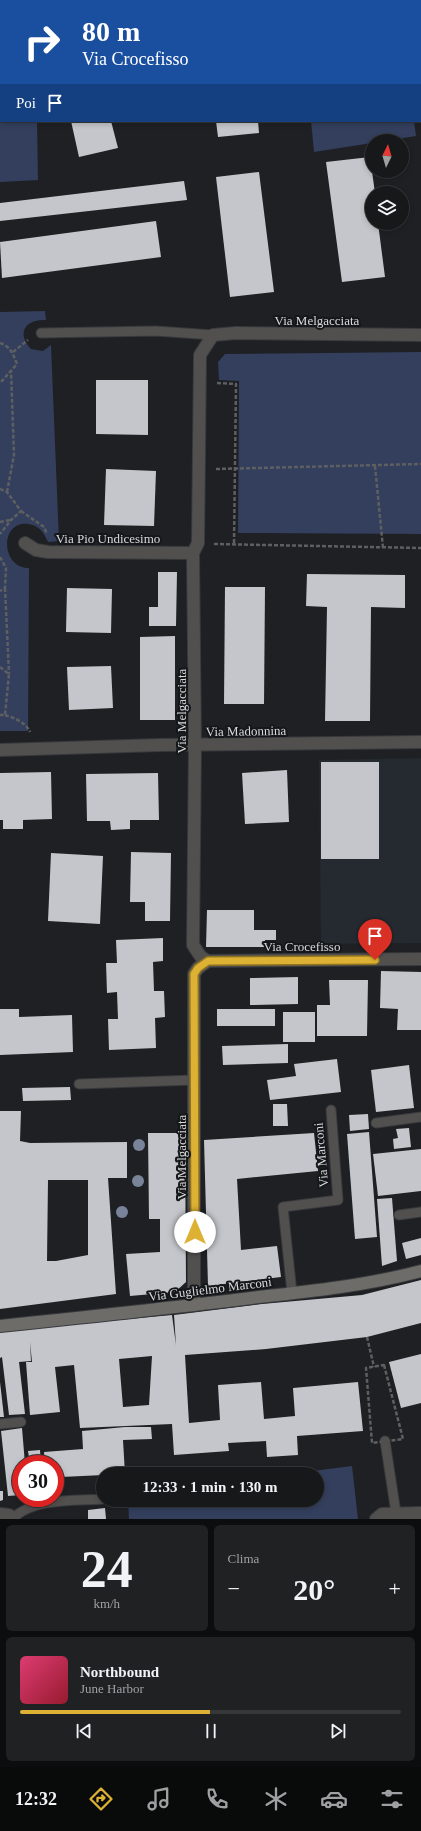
<!DOCTYPE html>
<html lang="it">
<meta charset="utf-8">
<style>
:root{--surface:#16181a;--page:#1f2123;--text:#f1f3f6;--muted:#9ea0a2;--line:#353739;--accent:#ddb133}
body{margin:0;font-family:Georgia,serif;background:var(--page);color:var(--text);height:100vh;display:flex;flex-direction:column;font-size:15px;white-space:nowrap}
*{box-sizing:border-box;margin:0}
p{font-size:13px;color:var(--muted)}
.icon{flex:none;width:22px;height:22px;fill:none;stroke:currentColor;stroke-width:2;stroke-linecap:round;stroke-linejoin:round}
.map{position:relative;height:1519px;overflow:hidden}
.sheet{display:flex;flex-direction:column;gap:6px;padding:6px;background:#0c0d0e;flex:1}
.sheet>*{flex:none}
.banner{position:absolute;left:0px;top:0px;width:421px;height:122px;box-shadow:0 2px 6px #0003,0 0 0 1px var(--line);background:#1a4fa0;color:#fff;overflow:hidden}
.needle{width:26px;rotate:5deg}
.controls{position:absolute;left:365px;top:134px;display:grid;gap:8px}
.controls a{display:grid;place-items:center;width:44px;height:44px;border-radius:50%;background:var(--surface);box-shadow:0 2px 6px #0003,0 0 0 1px var(--line);font-size:20px}
.speed{position:absolute;left:12px;top:1455px;display:flex;gap:8px;font-size:20px;font-weight:700;text-align:center}
.speed>*{display:grid;place-content:center;width:52px;height:52px;border-radius:50%;background:var(--surface);box-shadow:0 2px 6px #0003,0 0 0 1px var(--line);line-height:1}
.speed .limit{border:6px solid #d22;background:#fff;color:#111}
.pin{position:absolute;display:grid;place-items:center;width:34px;height:34px;color:#fff;margin:-41px -17px;border-radius:50% 50% 50% 0;rotate:-45deg;box-shadow:0 0 4px #0007}
.pin .icon{rotate:45deg}
.me{position:absolute;width:44px;margin:-22px;rotate:0deg;stroke-linejoin:round;filter:drop-shadow(0 0 3px #0008)}
.turn{display:flex;align-items:center;gap:14px;height:84px;padding:0 16px;font-size:18px}
.turn .icon{width:52px;height:52px;stroke-width:2.5}
.turn b{display:block;font-size:28px;line-height:34px}
.then{display:flex;align-items:center;height:38px;padding:0 16px;background:#0003;gap:8px;font-size:15px}
.big{font-size:30px;font-weight:700;line-height:1.1}
.sheet .widget{flex:1;display:flex;flex-direction:column;justify-content:center;gap:6px;min-width:0;padding:0 14px;border-radius:6px;background:var(--page)}
.sheet .dial{align-items:center;gap:0}
.dial b{font-size:52px;line-height:1}
.song{display:flex;align-items:center;gap:12px}
.cover{width:48px;height:48px;border-radius:6px;background:linear-gradient(135deg,hsl(340 70% 55%),hsl(350 70% 35%))}
.played{height:4px;border-radius:2px;background:linear-gradient(90deg,var(--accent) 50%,var(--line) 50%)}
.keys{display:flex;justify-content:space-around;direction:ltr}
.heat{display:flex;justify-content:space-between;align-items:center;font-size:22px;direction:ltr}
.sheet .tiles{flex:1;display:grid;gap:6px;grid-template-columns:1fr 1fr}
.widget:last-child{grid-column:span 2}
.trip{position:absolute;left:96px;top:1467px;width:228px;height:40px;border-radius:20px;background:var(--surface);box-shadow:0 2px 6px #0003,0 0 0 1px var(--line);font-weight:700;line-height:40px;text-align:center}
.dock{display:flex;height:64px;justify-content:space-around;align-items:center;background:#090a0a;color:var(--muted)}
.dock .icon{width:28px;height:28px}
.dock .active{color:var(--accent)}
.dock b{font-size:18px;color:var(--text)}
.map>svg:first-child{display:block}
.built{fill:#252930}
.green{fill:#333f5d}
.building{fill:#c4c6cb;fill-rule:evenodd}
.lines{fill:none;stroke-linecap:round;stroke-linejoin:round}
.lane-casing{stroke:#383a3d;stroke-width:11}
.street-casing{stroke:#383a3d;stroke-width:14}
.secondary-casing{stroke:#383a3d;stroke-width:14}
.path{stroke:#5d5f61;stroke-width:2.5;stroke-dasharray:4 2;stroke-linecap:butt}
.lane{stroke:#51504f;stroke-width:9}
.street{stroke:#51504f;stroke-width:12}
.secondary{stroke:#6d6c69;stroke-width:12}
.tree{fill:#79839a}
.route-casing{stroke:#907321;stroke-width:10}
.route{stroke:#ddb133;stroke-width:7}
.labels{text-anchor:middle;dominant-baseline:central;stroke-width:4;stroke-linejoin:round;paint-order:stroke}
.street-label{font-size:13px;fill:#d8d9db;stroke:#15171a}
</style>
<div class="map">
<svg width="421" height="1519" viewBox="0 0 421 1519">
<rect width="100%" height="100%" fill="#1e2023"/>
<path class="built" d="M421 758V943L321 944 319 760Z"/>
<g class="green">
<path d="M0 0H34L1 1V121H37L38 180 0 182Z"/>
<path d="M311 121H414L416 136 384 141H372V143L314 152Z"/>
<path d="M45 311 46 320C25 319 16 333 31 349L43 351 51 345 59 541 48 542C44 533 39 525 28 524 0 520 0 568 29 568L28 731H0V312Z"/>
<path d="M421 352V534L238 533 239 381 219 380 218 362 225 354Z"/>
<path d="M352 1466 358 1519H129L128 1500H317V1474H289Z"/>
</g>
<g class="building">
<path d="M71 121H111L118 148 79 157Z"/>
<path d="M216 121H258L259 133 218 137Z"/>
<path d="M370 157 375 193H372V223H378L385 277 342 282 326 162Z"/>
<path d="M259 172 274 292 230 297 216 177Z"/>
<path d="M184 181 187 200 0 221V203Z"/>
<path d="M156 221 161 257 2 278 0 242Z"/>
<path d="M96 380H148V435L96 434Z"/>
<path d="M106 469 156 471 154 526 104 525Z"/>
<path d="M158 572H177L176 626H149V607H158Z"/>
<path d="M307 574 405 575V608L371 607 370 721H325L327 607 306 606Z"/>
<path d="M225 587H265L264 704H224Z"/>
<path d="M67 588 112 589 111 633 66 632Z"/>
<path d="M175 636V720H140V637Z"/>
<path d="M111 666 113 708 69 710 67 667Z"/>
<rect x="321" y="762" width="58" height="97"/>
<path d="M287 770 289 822 245 824 242 773Z"/>
<path d="M51 772 52 819 23 820V829H3V820H0V773Z"/>
<path d="M158 773 159 820H130V829L111 830 110 821H87L86 774Z"/>
<path d="M131 852 171 853 170 921H145V902H130Z"/>
<path d="M51 853 103 856 100 924 48 921Z"/>
<path d="M207 910H254V930H276V940H265V947H206Z"/>
<path d="M163 938V961L153 962 154 991H164L165 1017 155 1018 156 1048 109 1050 108 1019H118L117 992 107 993 106 963H117L116 940Z"/>
<path d="M381 971 421 972V1030H397L398 1009 380 1008Z"/>
<path d="M298 977V1004L250 1005V978Z"/>
<path d="M329 980H368L367 1036H317V1005H330Z"/>
<path d="M0 1009H19V1017L72 1015 73 1052 0 1055Z"/>
<rect x="217" y="1009" width="58" height="17"/>
<rect x="283" y="1012" width="32" height="30"/>
<path d="M288 1044V1063L223 1065 222 1046Z"/>
<path d="M337 1059 341 1092 270 1100 267 1080 296 1076 294 1064Z"/>
<path d="M409 1065 414 1108 376 1112 371 1070Z"/>
<path d="M70 1087 71 1100 23 1101 22 1088Z"/>
<path d="M273 1104H287L288 1126H273Z"/>
<path d="M0 1111H21L20 1141 30 1143 127 1142V1178H108L116 1294 0 1309ZM48 1180H88V1255L56 1261H47Z"/>
<path d="M368 1114 369 1129 350 1131 349 1115Z"/>
<path d="M409 1128 411 1147 394 1149 393 1139 398 1138 396 1129Z"/>
<path d="M369 1132 377 1237 355 1239 347 1134Z"/>
<path d="M148 1133H185L186 1282 175 1292 130 1296 126 1254 160 1252V1219H149Z"/>
<path d="M314 1133 318 1171 237 1179 241 1250 277 1246 281 1277 208 1286 204 1140Z"/>
<path d="M421 1149V1191L378 1196 373 1154Z"/>
<path d="M392 1198 397 1261 382 1266 377 1199Z"/>
<path d="M421 1238V1255L406 1259 402 1243Z"/>
<path d="M421 1280V1323L367 1337 266 1349 185 1355 189 1423 220 1420 218 1385 261 1382 264 1419 295 1416 293 1388 358 1382 363 1431 297 1436 298 1455 267 1457 266 1441 228 1443 229 1451 174 1455 172 1424 80 1428 74 1365 55 1367 60 1412 30 1415 26 1362H32L30 1342 31 1361 19 1362 25 1414 9 1415 2 1357 0 1358V1331L172 1315 176 1345 174 1315 262 1304 362 1295ZM152 1356 149 1405 123 1407 119 1359Z"/>
<path d="M421 1354V1403L401 1408 389 1362Z"/>
<path d="M0 1382 4 1417H0Z"/>
<path d="M125 1427H151L152 1439 123 1440 125 1474 61 1477V1481H55V1464H45L44 1452 83 1449 82 1431Z"/>
<path d="M22 1428 25 1464H21V1495L8 1496 1 1431Z"/>
<path d="M40 1450 41 1464H30L28 1451Z"/>
<path d="M0 1491H3V1500L0 1501Z"/>
<path d="M105 1508 106 1519H88V1510Z"/>
</g>
<g class="lines">
<defs>
<g id="lane">
<path d="M41 333 156 331 213 335"/>
<path d="M79 1084 194 1080"/>
<path d="M376 1123 421 1117"/>
<path d="M399 1215 421 1212"/>
<path d="M292 1293 283 1207 338 1200 331 1110"/>
<path d="M0 1424 21 1422"/>
<path d="M385 1441 396 1513"/>
<path d="M13 1518C34 1498 75 1501 103 1499"/>
</g>
<g id="street">
<path d="M420 6 421 13"/>
<path d="M25 543 36 550 48 552 193 553"/>
<path d="M0 750 159 745 421 742"/>
<path d="M208 961 201 957 193 945 195 745 193 553 198 543 200 355 213 335 236 333 421 335"/>
<path d="M194 1305V974L198 968 208 961 421 959"/>
<path d="M0 1514 9 1515 14 1519"/>
<path d="M376 1519 382 1514 421 1513"/>
</g>
<path id="secondary" d="M0 1326C87 1317 173 1308 259 1297 314 1291 368 1285 421 1271"/>
</defs>
<use href="#lane" class="lane-casing"/>
<use href="#street" class="street-casing"/>
<use href="#secondary" class="secondary-casing"/>
<g class="path">
<path d="M0 343C11 347 13 354 17 364L0 383"/>
<path d="M13 352 28 340"/>
<path d="M217 383 236 384 234 544"/>
<path d="M375 466 383 548"/>
<path d="M216 469 421 464"/>
<path d="M0 489 7 492 21 511 11 520 0 534"/>
<path d="M7 492 14 455 11 371"/>
<path d="M21 511 44 527 47 534"/>
<path d="M0 522 10 520"/>
<path d="M214 544 421 548"/>
<path d="M0 557 6 568 5 588 0 591"/>
<path d="M5 588 9 674"/>
<path d="M0 667 9 674 5 715H0"/>
<path d="M5 715C14 718 26 722 30 732"/>
<path d="M367 1337 374 1367"/>
<path d="M384 1365 403 1439 372 1443 366 1368Z"/>
</g>
<use href="#lane" class="lane"/>
<use href="#street" class="street"/>
<use href="#secondary" class="secondary"/>
</g>
<g class="tree">
<circle cx="139" cy="1145" r="6"/>
<circle cx="138" cy="1181" r="6"/>
<circle cx="122" cy="1212" r="6"/>
</g>
<g class="lines">
<defs>
<path id="route" d="M195 1232 194 974 198 968 208 961 375 960"/>
</defs>
<use href="#route" class="route-casing"/>
<use href="#route" class="route"/>
</g>
<g class="labels">
<g class="street-label">
<text x="317" y="320">Via Melgacciata</text>
<text x="108" y="538">Via Pio Undicesimo</text>
<text transform="translate(181 711) rotate(-90)">Via Melgacciata</text>
<text transform="translate(246 731) rotate(-1)">Via Madonnina</text>
<text x="302" y="946">Via Crocefisso</text>
<text transform="translate(321 1155) rotate(-95)">Via Marconi</text>
<text transform="translate(181 1157) rotate(-90)">Via Melgacciata</text>
<text transform="translate(210 1289) rotate(-7)">Via Guglielmo Marconi</text>
</g>
</g>
</svg>
<div class="controls">
<a><svg class="needle" viewBox="-14 -14 28 28"><path d="M0-13l5 13h-10z" fill="#e53935"/><path d="M0 13l5-13h-10z" fill="#9ea0a2"/></svg></a>
<a><svg class="icon" aria-label="layers" viewBox="0 0 24 24"><path d="M12 4l9 5-9 5-9-5zM3 14l9 5 9-5"/></svg></a>
</div>
<div class="speed"><div class="limit">30</div></div>
<div class="pin" style="left:375px;top:960px;background:#d93025"><svg class="icon" aria-label="arrive" viewBox="0 0 24 24"><path d="M6 21V4h12l-3 4 3 4H6"/></svg></div>
<svg class="me" style="left:195px;top:1232px" viewBox="-20 -20 40 40"><circle r="19" fill="#fff"/><path d="M0-13L10 11 0 6-10 11z" fill="#ddb133"/></svg>
<div class="trip">12:33 · 1 min · 130 m</div>
<div class="banner">
<div class="turn"><svg class="icon" aria-label="right" viewBox="0 0 24 24"><path d="M7 20v-9h11M14 6l5 5-5 5"/></svg><div><b>80 m</b>Via Crocefisso</div></div>
<div class="then">Poi<svg class="icon" aria-label="arrive" viewBox="0 0 24 24"><path d="M6 21V4h12l-3 4 3 4H6"/></svg></div>
</div>
</div>
<section class="sheet">
<div class="tiles">
<div class="widget dial"><b>24</b><p>km/h</p></div>
<div class="widget"><p>Clima</p>
<div class="heat"><a>−</a><b class="big">20°</b><a>+</a></div>
</div>
<div class="widget">
<div class="song"><i class="cover"></i><div><b>Northbound</b><p>June Harbor</p></div></div>
<div class="played"></div>
<div class="keys"><svg class="icon" aria-label="previous" viewBox="0 0 24 24"><path d="M18 5L8 12l10 7zM5 5v14"/></svg><svg class="icon" aria-label="pause" viewBox="0 0 24 24"><path d="M8 5v14M16 5v14"/></svg><svg class="icon" aria-label="next" viewBox="0 0 24 24"><path d="M6 5l10 7-10 7zM19 5v14"/></svg></div>
</div>
</div>
</section>
<nav class="dock">
<b>12:32</b>
<svg class="icon active" aria-label="directions" viewBox="0 0 24 24"><path d="M12 3l9 9-9 9-9-9zM9 14v-3h6M13 9l2 2-2 2"/></svg>
<svg class="icon" aria-label="music" viewBox="0 0 24 24"><path d="M9 18V5l10-2v13"/><circle cx="6" cy="18" r="3"/><circle cx="16" cy="16" r="3"/></svg>
<svg class="icon" aria-label="phone" viewBox="0 0 24 24"><path d="M5 4h4l2 5-3 2q2 4 5 5l2-3 5 2v4C11 20 4 13 5 4z"/></svg>
<svg class="icon" aria-label="climate" viewBox="0 0 24 24"><path d="M12 3v18M4 7l16 10M4 17L20 7"/></svg>
<svg class="icon" aria-label="car" viewBox="0 0 24 24"><path d="M5 17H2v-5l4-1 3-4h7l3 4 3 1v5h-3M9 17h6M6 11h13"/><circle cx="7" cy="17" r="2"/><circle cx="17" cy="17" r="2"/></svg>
<svg class="icon" aria-label="filters" viewBox="0 0 24 24"><path d="M4 7h16M4 17h16"/><circle cx="9" cy="7" r="2"/><circle cx="15" cy="17" r="2"/></svg>
</nav>
